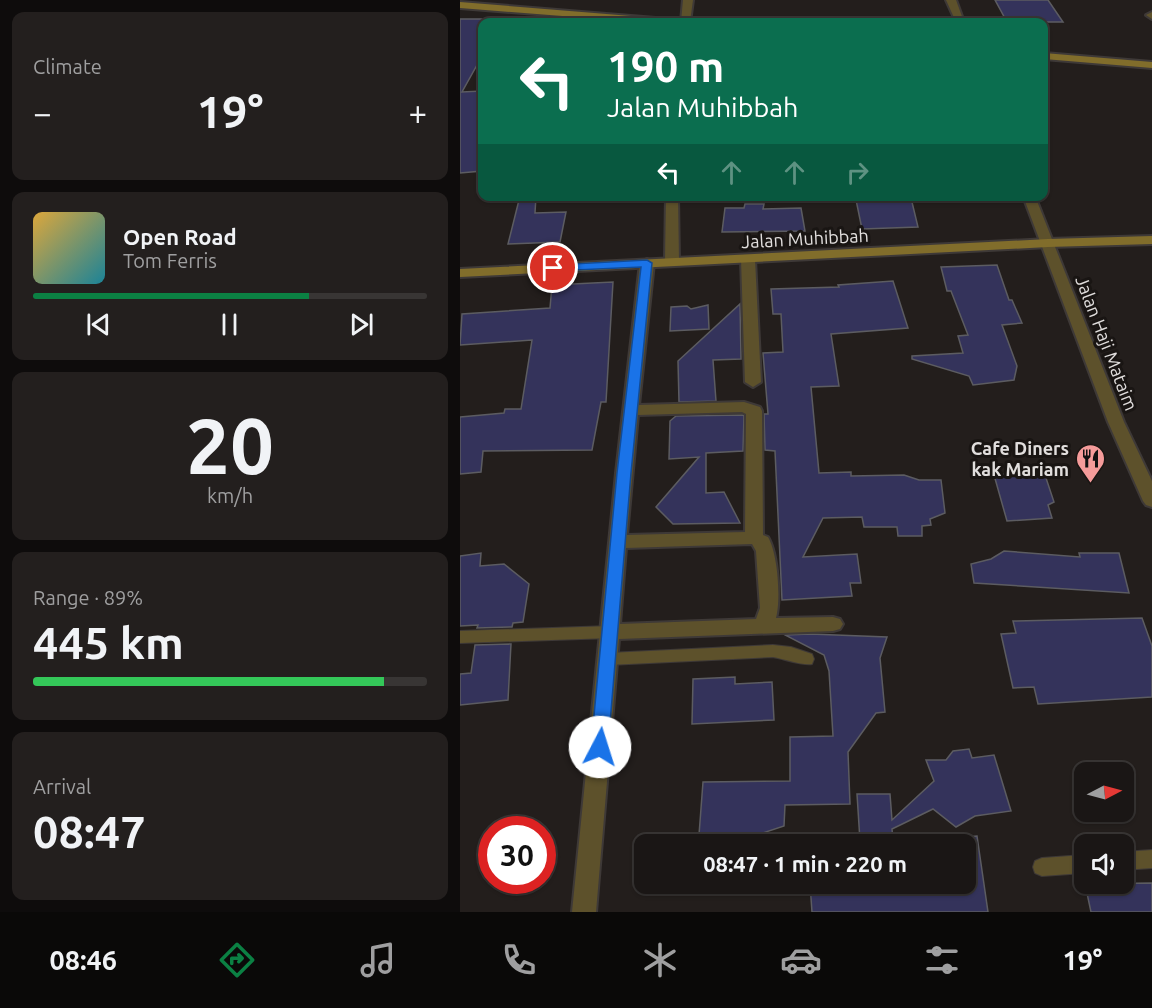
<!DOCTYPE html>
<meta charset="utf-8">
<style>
:root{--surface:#1a1615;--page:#231f1e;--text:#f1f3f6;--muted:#9f9fa0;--line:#383534;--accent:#0b8043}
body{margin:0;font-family:Ubuntu,sans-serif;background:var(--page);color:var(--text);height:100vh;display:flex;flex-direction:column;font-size:22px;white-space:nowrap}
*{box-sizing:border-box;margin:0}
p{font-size:20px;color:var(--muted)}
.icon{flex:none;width:33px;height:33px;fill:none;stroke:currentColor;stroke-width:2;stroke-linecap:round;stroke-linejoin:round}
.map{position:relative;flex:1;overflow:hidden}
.drawer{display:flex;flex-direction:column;gap:12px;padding:12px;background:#0e0c0c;width:460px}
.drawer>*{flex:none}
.guide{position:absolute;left:18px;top:18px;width:570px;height:183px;border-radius:12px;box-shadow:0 2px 4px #0004,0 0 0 2px var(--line);background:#0b6e4f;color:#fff;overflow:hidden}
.needle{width:39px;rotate:84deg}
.controls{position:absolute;left:614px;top:762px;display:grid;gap:12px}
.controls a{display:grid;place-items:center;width:60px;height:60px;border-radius:12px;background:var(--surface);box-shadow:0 2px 4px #0004,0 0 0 2px var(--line);font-size:30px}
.speed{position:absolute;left:18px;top:816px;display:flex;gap:12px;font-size:30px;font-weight:700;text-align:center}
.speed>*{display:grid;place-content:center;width:78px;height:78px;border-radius:50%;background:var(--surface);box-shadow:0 2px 4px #0004,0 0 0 2px var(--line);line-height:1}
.speed .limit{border:9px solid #d22;background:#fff;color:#111}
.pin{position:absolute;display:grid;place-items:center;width:51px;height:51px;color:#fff;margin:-26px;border:3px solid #fff;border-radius:50%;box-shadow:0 2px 6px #0007}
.me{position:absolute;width:66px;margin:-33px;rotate:5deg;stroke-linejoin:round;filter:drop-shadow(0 0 4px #0008)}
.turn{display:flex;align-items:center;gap:21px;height:126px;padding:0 30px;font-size:27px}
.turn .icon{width:78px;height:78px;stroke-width:2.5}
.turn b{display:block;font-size:42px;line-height:51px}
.lanes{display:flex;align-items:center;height:57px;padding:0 30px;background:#0003;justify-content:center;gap:30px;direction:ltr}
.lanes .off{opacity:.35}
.big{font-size:45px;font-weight:700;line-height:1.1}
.drawer .widget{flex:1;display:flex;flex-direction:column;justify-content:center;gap:9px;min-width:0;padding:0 21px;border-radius:12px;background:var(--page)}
.drawer .dial{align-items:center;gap:0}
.dial b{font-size:78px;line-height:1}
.song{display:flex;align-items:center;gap:18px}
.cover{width:72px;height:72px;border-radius:9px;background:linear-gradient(135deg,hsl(40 70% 55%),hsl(190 70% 35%))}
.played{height:6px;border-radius:3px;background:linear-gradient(90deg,var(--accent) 70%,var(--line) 70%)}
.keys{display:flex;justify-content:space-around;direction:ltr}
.heat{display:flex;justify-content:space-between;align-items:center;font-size:33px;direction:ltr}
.charge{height:9px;border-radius:4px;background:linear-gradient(90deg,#34c759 89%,var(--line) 0)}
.trip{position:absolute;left:174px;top:834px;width:342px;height:60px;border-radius:12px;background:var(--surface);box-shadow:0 2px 4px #0004,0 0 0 2px var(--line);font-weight:700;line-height:60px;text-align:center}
.menu{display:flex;height:96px;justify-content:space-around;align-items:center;background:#0a0908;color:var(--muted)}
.menu .icon{width:42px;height:42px}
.menu .on{color:var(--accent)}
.menu b{font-size:27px;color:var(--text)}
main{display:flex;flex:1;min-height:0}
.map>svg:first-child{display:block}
.building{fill:#34335b;stroke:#5c5c61;stroke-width:1.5}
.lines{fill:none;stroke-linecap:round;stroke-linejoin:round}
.service-casing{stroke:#3e3937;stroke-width:2}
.minor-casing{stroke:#3e3937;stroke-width:4}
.tertiary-casing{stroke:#3e3937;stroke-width:4}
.secondary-casing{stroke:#3e3937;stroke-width:4}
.service{fill:#5d512b;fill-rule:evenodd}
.minor{fill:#5d512b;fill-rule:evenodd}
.tertiary{fill:#5d512b;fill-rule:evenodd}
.secondary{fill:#816d2b;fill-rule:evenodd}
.route{fill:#1a73e8;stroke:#114b97;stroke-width:1.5}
.labels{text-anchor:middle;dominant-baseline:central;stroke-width:6;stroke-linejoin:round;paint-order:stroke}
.street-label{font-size:18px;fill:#e1dedd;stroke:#191513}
.poi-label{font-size:18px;font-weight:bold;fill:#e1dedd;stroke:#191513;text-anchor:end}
</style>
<main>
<section class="drawer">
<div class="widget"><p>Climate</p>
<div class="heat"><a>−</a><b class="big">19°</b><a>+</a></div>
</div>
<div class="widget">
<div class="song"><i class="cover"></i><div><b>Open Road</b><p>Tom Ferris</p></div></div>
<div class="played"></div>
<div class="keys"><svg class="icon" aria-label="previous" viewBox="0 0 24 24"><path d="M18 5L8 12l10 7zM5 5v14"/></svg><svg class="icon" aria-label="pause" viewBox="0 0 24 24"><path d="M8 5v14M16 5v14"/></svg><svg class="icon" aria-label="next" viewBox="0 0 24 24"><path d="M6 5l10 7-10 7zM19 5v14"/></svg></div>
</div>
<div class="widget dial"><b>20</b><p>km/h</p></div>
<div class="widget"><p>Range · 89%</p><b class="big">445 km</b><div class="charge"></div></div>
<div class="widget"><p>Arrival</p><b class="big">08:47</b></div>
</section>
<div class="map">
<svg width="692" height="912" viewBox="0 0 692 912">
<rect width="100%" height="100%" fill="#231e1c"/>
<g class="building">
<path d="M535 0H588L603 22H547Z"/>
<path d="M0 19H22V56L2 92 22 91V171L0 173Z"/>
<path d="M60 196H76L75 213 106 212 100 242 48 244Z"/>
<path d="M451 198 458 227 402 229 396 200Z"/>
<path d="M285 204H304L303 209 341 208 345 231 262 232 265 208H284Z"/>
<path d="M537 265 549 300H552L562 323 542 325 557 366 554 380 513 385 509 376 452 359V356L503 353 498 336 508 335 491 291H487L481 267Z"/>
<path d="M433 281 448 328 371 334 379 386 351 387 359 473 391 472V476L444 475 459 480H481L485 513 470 519 471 525 462 526V536H438L437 527H404L402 517 363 518 343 557 397 554 401 583H390L392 596 322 600 315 451 305 450 304 414H308L303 353 323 352 321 314H313L311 289 379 287 378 285Z"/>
<path d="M153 282 146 402H141L132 450 23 451 21 472 0 474V417L44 413 45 409H61L72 340 0 345 2 314 90 308 92 285Z"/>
<path d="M280 304 281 359 253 360 256 401 219 402 218 361Z"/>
<path d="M248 305 249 329 210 331 211 307 227 306 231 309Z"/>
<path d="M284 415 283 451 246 453V493L264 492 280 523 213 524 196 507 239 457 209 459 210 421 216 416Z"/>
<path d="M584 472 594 502 588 505 592 518 547 521 534 475Z"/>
<path d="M544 551 620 557 619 553H659L669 593 514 583 511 564 531 559Z"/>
<path d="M21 553 20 566 44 564 69 584 63 622 53 623 52 627 17 628 18 625 0 626V556Z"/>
<path d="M682 618 692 646V697L578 704 574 687 553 688 541 634 556 633 553 621Z"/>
<path d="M350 634 427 637 420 658 425 712 416 713 388 752 390 804 325 805 324 826 269 844H254L255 835H239L243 782 330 781V737L373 736 369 671 364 655 325 635Z"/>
<path d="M51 644 48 700 0 705V674L11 673 15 645Z"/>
<path d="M275 677V684L312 682 314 720 232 724 233 679Z"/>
<path d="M509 749 512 758 534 755 551 811 515 816 496 827 473 809 432 829 433 840 400 841 397 794H430L432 820 474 781 466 760H486L493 751Z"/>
<path d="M517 836 528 912H352L350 884H506V837Z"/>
<path d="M692 883V912H631L625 884Z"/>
</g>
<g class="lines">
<defs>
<g id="service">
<path d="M151 626 157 628 159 632 157 636 151 638 0 643V631Z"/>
<path d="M313 645 331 647 352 654 354 659 352 664C344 666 324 659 313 657L148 665 142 664 140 659 142 654 148 653Z"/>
<path d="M692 850V868L663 870V852Z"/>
<path d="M624 855V873L582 876 575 873 573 867 575 861 582 858Z"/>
</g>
<g id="minor">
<path d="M223 0H233L230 22H221Z"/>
<path d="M486 0H496L504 22H496Z"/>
<path d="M692 12V19L686 15Z"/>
<path d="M206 196H218L219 262 212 266 205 262Z"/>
<path d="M288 255 295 259 301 382 293 387 285 382 281 259Z"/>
<path d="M187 259 194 263 179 405 284 402 300 407 302 411 303 535 308 537C318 554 321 600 316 618L373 617 380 619 383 624 380 629 373 631 159 639 136 912H112L156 473 180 263ZM282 412 286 414 285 532 167 535 178 415ZM292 544 296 551 300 608 296 619 160 624 166 548Z"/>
</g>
<path id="tertiary" d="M563 196H575L664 422 692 481V507L686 505 683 501 648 422Z"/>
<g id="secondary">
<path d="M0 2 208 19 213 22H179L0 8Z"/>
<path d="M584 53 692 62V68L584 59Z"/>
<path d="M692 236V244L588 247 0 277V269L588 239Z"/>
</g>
</defs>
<use href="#service" class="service-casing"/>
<use href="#minor" class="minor-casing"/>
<use href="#tertiary" class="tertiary-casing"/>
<use href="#secondary" class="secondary-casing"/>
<use href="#service" class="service"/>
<use href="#minor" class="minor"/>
<use href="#tertiary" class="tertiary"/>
<use href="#secondary" class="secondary"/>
</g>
<path class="route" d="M187 260 192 263 171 473 148 747 146 752 140 754 133 752 131 747 157 473 181 267 93 271 88 268 93 265Z"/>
<defs>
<symbol id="restaurant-pin" viewBox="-11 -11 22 30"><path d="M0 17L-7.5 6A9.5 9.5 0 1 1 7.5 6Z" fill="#f59b9a" stroke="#191513"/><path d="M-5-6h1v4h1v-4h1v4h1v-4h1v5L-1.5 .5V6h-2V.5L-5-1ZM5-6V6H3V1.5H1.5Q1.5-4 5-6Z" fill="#111"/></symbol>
</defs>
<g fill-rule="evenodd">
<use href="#restaurant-pin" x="614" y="442" width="33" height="45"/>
</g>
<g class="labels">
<g class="street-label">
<text transform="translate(345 238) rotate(-3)">Jalan Muhibbah</text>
<text transform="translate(647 343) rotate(69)">Jalan Haji Mataim</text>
</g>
<g class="poi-label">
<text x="609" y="448">Cafe Diners<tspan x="609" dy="21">kak Mariam</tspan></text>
</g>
</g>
</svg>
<div class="controls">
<a><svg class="needle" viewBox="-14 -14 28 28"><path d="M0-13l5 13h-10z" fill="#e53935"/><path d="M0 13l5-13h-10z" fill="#9f9fa0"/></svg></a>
<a><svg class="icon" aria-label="sound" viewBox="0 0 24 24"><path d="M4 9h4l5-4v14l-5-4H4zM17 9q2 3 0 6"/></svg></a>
</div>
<div class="speed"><div class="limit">30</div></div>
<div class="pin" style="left:93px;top:268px;background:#d93025"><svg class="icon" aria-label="arrive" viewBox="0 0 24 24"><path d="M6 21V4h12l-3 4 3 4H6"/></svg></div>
<svg class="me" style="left:140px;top:747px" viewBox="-20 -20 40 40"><circle r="19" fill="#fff"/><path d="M0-13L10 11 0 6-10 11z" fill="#1a73e8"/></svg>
<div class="trip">08:47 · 1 min · 220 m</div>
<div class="guide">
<div class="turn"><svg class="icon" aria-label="left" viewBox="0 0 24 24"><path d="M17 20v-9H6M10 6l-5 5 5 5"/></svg><div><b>190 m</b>Jalan Muhibbah</div></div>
<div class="lanes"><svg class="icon" aria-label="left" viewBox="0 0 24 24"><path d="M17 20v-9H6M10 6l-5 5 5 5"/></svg><svg class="icon off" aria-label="ahead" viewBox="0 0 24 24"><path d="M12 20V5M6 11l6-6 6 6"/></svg><svg class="icon off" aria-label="ahead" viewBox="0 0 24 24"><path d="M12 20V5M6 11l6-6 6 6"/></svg><svg class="icon off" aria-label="right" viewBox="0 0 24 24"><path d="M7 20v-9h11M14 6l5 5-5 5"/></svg></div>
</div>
</div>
</main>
<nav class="menu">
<b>08:46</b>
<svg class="icon on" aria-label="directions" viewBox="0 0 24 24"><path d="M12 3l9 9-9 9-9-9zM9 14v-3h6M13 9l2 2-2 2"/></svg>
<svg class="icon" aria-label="music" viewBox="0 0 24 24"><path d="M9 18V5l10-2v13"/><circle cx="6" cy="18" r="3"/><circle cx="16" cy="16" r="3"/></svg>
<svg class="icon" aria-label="phone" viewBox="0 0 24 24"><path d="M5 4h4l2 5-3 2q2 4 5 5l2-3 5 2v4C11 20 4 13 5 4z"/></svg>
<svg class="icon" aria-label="climate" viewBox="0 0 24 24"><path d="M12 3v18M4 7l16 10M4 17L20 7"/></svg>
<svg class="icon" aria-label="car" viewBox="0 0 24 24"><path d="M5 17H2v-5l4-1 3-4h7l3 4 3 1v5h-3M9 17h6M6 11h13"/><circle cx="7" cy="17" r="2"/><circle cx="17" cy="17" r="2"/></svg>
<svg class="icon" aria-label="filters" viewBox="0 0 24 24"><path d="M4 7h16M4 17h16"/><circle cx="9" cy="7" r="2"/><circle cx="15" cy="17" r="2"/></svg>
<b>19°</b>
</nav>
